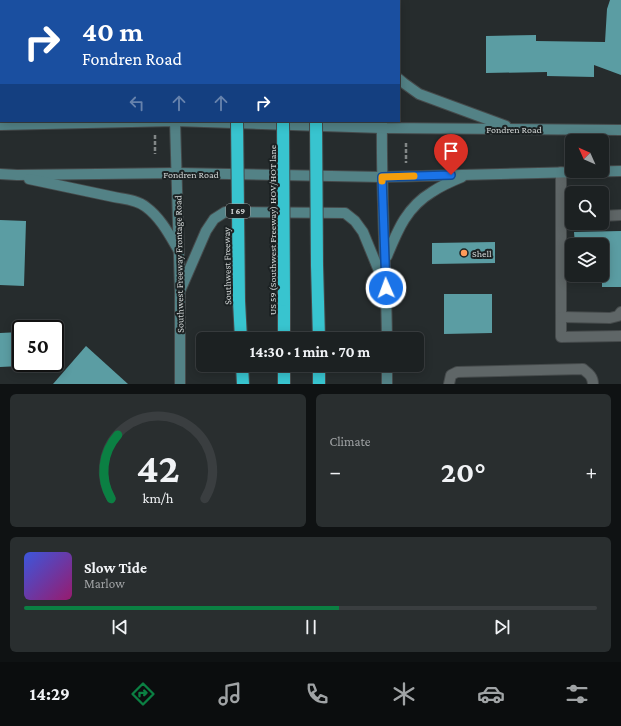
<!DOCTYPE html>
<meta charset="utf-8">
<style>
:root{--surface:#1c2122;--page:#292e2f;--text:#f1f3f6;--muted:#a0a3a5;--line:#3a3e40;--accent:#0b8043}
body{margin:0;font-family:"Crimson Pro",serif;background:var(--page);color:var(--text);height:100vh;display:flex;flex-direction:column;font-size:15px;white-space:nowrap}
*{box-sizing:border-box;margin:0}
p{font-size:13px;color:var(--muted)}
.icon{flex:none;width:22px;height:22px;fill:none;stroke:currentColor;stroke-width:2;stroke-linecap:round;stroke-linejoin:round}
.map{position:relative;height:384px;overflow:hidden}
.drawer{display:flex;flex-direction:column;gap:10px;padding:10px;background:#0f1213;flex:1}
.drawer>*{flex:none}
.banner{position:absolute;left:0px;top:0px;width:400px;height:122px;box-shadow:0 2px 10px #0003,0 0 0 1px var(--line);background:#1a4fa0;color:#fff;overflow:hidden}
.needle{width:26px;rotate:315deg}
.controls{position:absolute;left:565px;top:134px;display:grid;gap:8px}
.controls a{display:grid;place-items:center;width:44px;height:44px;border-radius:6px;background:var(--surface);box-shadow:0 2px 10px #0003,0 0 0 1px var(--line);font-size:20px}
.speed{position:absolute;left:12px;top:320px;display:flex;gap:8px;font-size:20px;font-weight:700;text-align:center}
.speed>*{display:grid;place-content:center;width:52px;height:52px;border-radius:50%;background:var(--surface);box-shadow:0 2px 10px #0003,0 0 0 1px var(--line);line-height:1}
.speed .limit{border:2px solid #111;border-radius:6px;background:#fff;color:#111}
.pin{position:absolute;display:grid;place-items:center;width:34px;height:34px;color:#fff;margin:-41px -17px;border-radius:50% 50% 50% 0;rotate:-45deg;box-shadow:0 0 4px #0007}
.pin .icon{rotate:45deg}
.me{position:absolute;width:44px;margin:-22px;rotate:358deg;stroke-linejoin:round;filter:drop-shadow(0 0 3px #0008)}
.turn{display:flex;align-items:center;gap:14px;height:84px;padding:0 16px;font-size:18px}
.turn .icon{width:52px;height:52px;stroke-width:2.5}
.turn b{display:block;font-size:28px;line-height:34px}
.lanes{display:flex;align-items:center;height:38px;padding:0 16px;background:#0003;justify-content:center;gap:20px;direction:ltr}
.lanes .off{opacity:.35}
.big{font-size:30px;font-weight:700;line-height:1.1}
.drawer .tile{flex:1;display:flex;flex-direction:column;justify-content:center;gap:6px;min-width:0;padding:0 14px;border-radius:6px;background:var(--page)}
.drawer .dial{align-items:center;gap:0}
.dial svg{height:104px;overflow:visible;fill:none;stroke:var(--line);stroke-width:7;stroke-linecap:round;text-anchor:middle}
.dial text{fill:var(--text);stroke:none}
.song{display:flex;align-items:center;gap:12px}
.cover{width:48px;height:48px;border-radius:6px;background:linear-gradient(135deg,hsl(230 70% 55%),hsl(320 70% 35%))}
.played{height:4px;border-radius:2px;background:linear-gradient(90deg,var(--accent) 55%,var(--line) 55%)}
.keys{display:flex;justify-content:space-around;direction:ltr}
.heat{display:flex;justify-content:space-between;align-items:center;font-size:22px;direction:ltr}
.drawer .tiles{flex:1;display:grid;gap:10px;grid-template-columns:1fr 1fr}
.tile:last-child{grid-column:span 2}
.trip{position:absolute;left:196px;top:332px;width:228px;height:40px;border-radius:6px;background:var(--surface);box-shadow:0 2px 10px #0003,0 0 0 1px var(--line);font-weight:700;line-height:40px;text-align:center}
.tabs{display:flex;height:64px;justify-content:space-around;align-items:center;background:#0b0d0e;color:var(--muted)}
.tabs .icon{width:28px;height:28px}
.tabs .on{color:var(--accent)}
.tabs b{font-size:18px;color:var(--text)}
.map>svg:first-child{display:block}
.building{fill:#5b9da3}
.lines{fill:none;stroke-linecap:round;stroke-linejoin:round}
.service-casing{stroke:#454a4b;stroke-width:12}
.secondary-casing{stroke:#454a4b;stroke-width:12}
.motorway-casing{stroke:#454a4b;stroke-width:14}
.path{stroke:#828787;stroke-width:2.5;stroke-dasharray:4 2;stroke-linecap:butt}
.service{stroke:#5f6667;stroke-width:10}
.secondary{stroke:#538286;stroke-width:10}
.motorway{stroke:#38c4cf;stroke-width:12}
.motorway-bridge-casing{stroke:#454a4b;stroke-width:14;stroke-linecap:butt}
.motorway-bridge{stroke:#38c4cf;stroke-width:12}
.route-casing{stroke:#114b97;stroke-width:10}
.route{stroke:#1a73e8;stroke-width:7}
.slow{stroke:#f59e0b;stroke-width:7}
.poi-dot{fill:#fe9b59;stroke:#1c2223;stroke-width:1.5}
.labels{text-anchor:middle;dominant-baseline:central;stroke-width:4;stroke-linejoin:round;paint-order:stroke}
.shield{fill:#1c2223;stroke:#9b9fa0;stroke-width:1}
.shield-label{font-size:9px;font-weight:bold;fill:#d1d5d5}
.street-label{font-size:10px;fill:#d1d5d5;stroke:#1c2223}
.poi-label{font-size:10px;fill:#d1d5d5;stroke:#1c2223;text-anchor:start}
</style>
<div class="map">
<svg width="621" height="384" viewBox="0 0 621 384">
<rect width="100%" height="100%" fill="#262c2d"/>
<g class="building">
<path d="M610 0H621V75L594 65V77L547 76V72L486 73V36L536 35V41L605 42 607 9Z"/>
<path d="M0 220 26 221 24 286 0 285Z"/>
<path d="M621 231V287H602V245H575L574 232Z"/>
<path d="M495 242V263L432 264V243Z"/>
<path d="M444 294H492V333L444 334Z"/>
<path d="M21 332V366L0 367V333Z"/>
<path d="M86 346 128 384H53Z"/>
</g>
<g class="lines">
<defs>
<g id="service">
<path d="M561 172V337L621 336"/>
<path d="M602 216 621 215"/>
<path d="M561 317 610 318 618 316 621 312"/>
<path d="M449 384 451 375 457 372 583 369C588 373 593 376 593 384"/>
</g>
<g id="secondary">
<path d="M182 0V1"/>
<path d="M384 0V1"/>
<path d="M399 79 405 84 419 94 506 126"/>
<path d="M175 121 180 291V384"/>
<path d="M382 121C381 194 386 266 387 339"/>
<path d="M0 125 175 121 382 128 621 130"/>
<path d="M0 174 17 175 177 173 382 177 621 171"/>
<path d="M29 179C58 185 86 191 114 197 124 199 138 200 146 207 161 218 170 236 179 251"/>
<path d="M387 256C398 229 407 207 432 192 441 186 452 181 462 177"/>
<path d="M180 291 206 231 214 219 225 212 345 213 355 221 363 232 386 288"/>
<path d="M387 365V384"/>
</g>
<g id="motorway">
<path d="M237 0V1"/>
<path d="M283 0V1"/>
<path d="M316 0V1"/>
<path d="M317 265 319 339"/>
<path d="M284 300V339"/>
<path d="M239 301 241 339"/>
<path d="M242 365 243 384"/>
<path d="M284 365V384"/>
<path d="M319 365V384"/>
</g>
</defs>
<use href="#service" class="service-casing"/>
<use href="#secondary" class="secondary-casing"/>
<use href="#motorway" class="motorway-casing"/>
<g class="path">
<path d="M155 135V154"/>
<path d="M406 143V163"/>
</g>
<use href="#service" class="service"/>
<use href="#secondary" class="secondary"/>
<use href="#motorway" class="motorway"/>
<defs>
<g id="motorway-bridge">
<path d="M237 121 239 301"/>
<path d="M283 121 284 300"/>
<path d="M316 121 317 265"/>
</g>
</defs>
<use href="#motorway-bridge" class="motorway-bridge-casing"/>
<use href="#motorway-bridge" class="motorway-bridge"/>
</g>
<g class="lines">
<defs>
<path id="route" d="M386 288 382 177 451 175"/>
</defs>
<use href="#route" class="route-casing"/>
<use href="#route" class="route"/>
<path class="slow" d="M382 181V177L414 176"/>
</g>
<circle class="poi-dot" cx="464" cy="253" r="4"/>
<g class="labels">
<rect class="shield" x="226" y="204" width="24" height="14" rx="3"/>
<g class="shield-label">
<text x="238" y="211">I 69</text>
</g>
<g class="street-label">
<text x="514" y="129">Fondren Road</text>
<text x="191" y="174">Fondren Road</text>
<text transform="translate(272 230) rotate(-90)">US 59 (Southwest Freeway) HOV/HOT lane</text>
<text transform="translate(179 264) rotate(-91)">Southwest Freeway Frontage Road</text>
<text transform="translate(227 266) rotate(-91)">Southwest Freeway</text>
</g>
<g class="poi-label">
<text x="472" y="253">Shell</text>
</g>
</g>
</svg>
<div class="controls">
<a><svg class="needle" viewBox="-14 -14 28 28"><path d="M0-13l5 13h-10z" fill="#e53935"/><path d="M0 13l5-13h-10z" fill="#a0a3a5"/></svg></a>
<a><svg class="icon" aria-label="search" viewBox="0 0 24 24"><circle cx="10" cy="10" r="6"/><path d="M15 15l6 6"/></svg></a>
<a><svg class="icon" aria-label="layers" viewBox="0 0 24 24"><path d="M12 4l9 5-9 5-9-5zM3 14l9 5 9-5"/></svg></a>
</div>
<div class="speed"><div class="limit">50</div></div>
<div class="pin" style="left:451px;top:175px;background:#d93025"><svg class="icon" aria-label="arrive" viewBox="0 0 24 24"><path d="M6 21V4h12l-3 4 3 4H6"/></svg></div>
<svg class="me" style="left:386px;top:288px" viewBox="-20 -20 40 40"><circle r="17" fill="#1a73e8" stroke="#fff" stroke-width="3"/><path d="M0-11L8 9 0 5-8 9z" fill="#fff"/></svg>
<div class="trip">14:30 · 1 min · 70 m</div>
<div class="banner">
<div class="turn"><svg class="icon" aria-label="right" viewBox="0 0 24 24"><path d="M7 20v-9h11M14 6l5 5-5 5"/></svg><div><b>40 m</b>Fondren Road</div></div>
<div class="lanes"><svg class="icon off" aria-label="left" viewBox="0 0 24 24"><path d="M17 20v-9H6M10 6l-5 5 5 5"/></svg><svg class="icon off" aria-label="ahead" viewBox="0 0 24 24"><path d="M12 20V5M6 11l6-6 6 6"/></svg><svg class="icon off" aria-label="ahead" viewBox="0 0 24 24"><path d="M12 20V5M6 11l6-6 6 6"/></svg><svg class="icon" aria-label="right" viewBox="0 0 24 24"><path d="M7 20v-9h11M14 6l5 5-5 5"/></svg></div>
</div>
</div>
<section class="drawer">
<div class="tiles">
<div class="tile dial"><svg viewBox="0 0 100 80">
<path d="M14 69A42 42 0 1 1 86 69"/>
<path d="M14 69A42 42 0 0 1 19 20" stroke="#0b8043"/>
<text x="50" y="56" font-size="32" font-weight="700">42</text>
<text x="50" y="72" font-size="11">km/h</text>
</svg></div>
<div class="tile"><p>Climate</p>
<div class="heat"><a>−</a><b class="big">20°</b><a>+</a></div>
</div>
<div class="tile">
<div class="song"><i class="cover"></i><div><b>Slow Tide</b><p>Marlow</p></div></div>
<div class="played"></div>
<div class="keys"><svg class="icon" aria-label="previous" viewBox="0 0 24 24"><path d="M18 5L8 12l10 7zM5 5v14"/></svg><svg class="icon" aria-label="pause" viewBox="0 0 24 24"><path d="M8 5v14M16 5v14"/></svg><svg class="icon" aria-label="next" viewBox="0 0 24 24"><path d="M6 5l10 7-10 7zM19 5v14"/></svg></div>
</div>
</div>
</section>
<nav class="tabs">
<b>14:29</b>
<svg class="icon on" aria-label="directions" viewBox="0 0 24 24"><path d="M12 3l9 9-9 9-9-9zM9 14v-3h6M13 9l2 2-2 2"/></svg>
<svg class="icon" aria-label="music" viewBox="0 0 24 24"><path d="M9 18V5l10-2v13"/><circle cx="6" cy="18" r="3"/><circle cx="16" cy="16" r="3"/></svg>
<svg class="icon" aria-label="phone" viewBox="0 0 24 24"><path d="M5 4h4l2 5-3 2q2 4 5 5l2-3 5 2v4C11 20 4 13 5 4z"/></svg>
<svg class="icon" aria-label="climate" viewBox="0 0 24 24"><path d="M12 3v18M4 7l16 10M4 17L20 7"/></svg>
<svg class="icon" aria-label="car" viewBox="0 0 24 24"><path d="M5 17H2v-5l4-1 3-4h7l3 4 3 1v5h-3M9 17h6M6 11h13"/><circle cx="7" cy="17" r="2"/><circle cx="17" cy="17" r="2"/></svg>
<svg class="icon" aria-label="filters" viewBox="0 0 24 24"><path d="M4 7h16M4 17h16"/><circle cx="9" cy="7" r="2"/><circle cx="15" cy="17" r="2"/></svg>
</nav>
